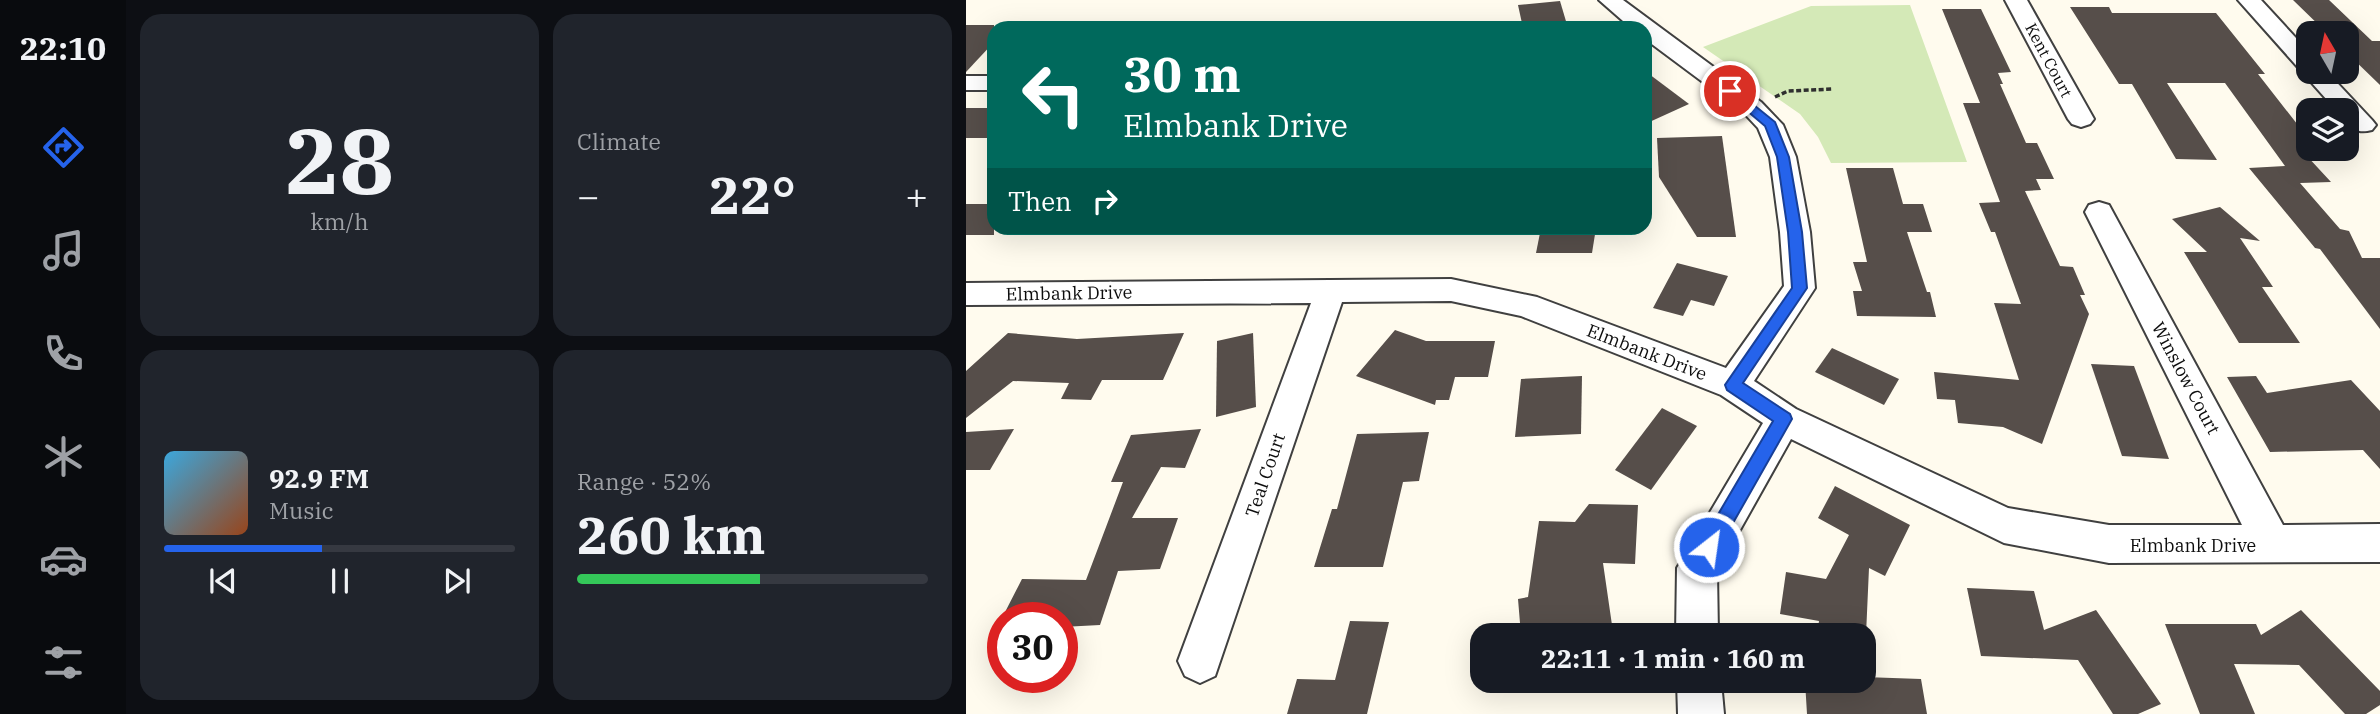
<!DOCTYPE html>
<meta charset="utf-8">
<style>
:root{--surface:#171b24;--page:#20242c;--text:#f1f3f6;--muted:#9ea1a6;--line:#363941;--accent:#2563eb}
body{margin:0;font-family:"IBM Plex Serif",serif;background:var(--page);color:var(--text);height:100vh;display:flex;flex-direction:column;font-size:26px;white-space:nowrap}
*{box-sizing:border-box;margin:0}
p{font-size:23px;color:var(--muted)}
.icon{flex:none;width:38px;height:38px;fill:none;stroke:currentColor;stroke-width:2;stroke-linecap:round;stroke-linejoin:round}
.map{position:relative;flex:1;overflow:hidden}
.details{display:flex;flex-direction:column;gap:14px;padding:14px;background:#0d0f14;width:840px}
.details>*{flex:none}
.banner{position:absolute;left:21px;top:21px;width:665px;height:214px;border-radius:21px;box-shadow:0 7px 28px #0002;background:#00695c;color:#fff;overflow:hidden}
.needle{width:46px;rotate:351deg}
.buttons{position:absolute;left:1330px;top:21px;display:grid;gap:14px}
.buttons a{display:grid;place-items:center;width:63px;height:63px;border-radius:14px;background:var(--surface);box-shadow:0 7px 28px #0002;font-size:35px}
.speed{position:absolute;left:21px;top:602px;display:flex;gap:14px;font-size:35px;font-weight:700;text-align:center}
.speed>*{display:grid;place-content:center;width:91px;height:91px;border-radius:50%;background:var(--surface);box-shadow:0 7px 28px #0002;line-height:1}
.speed .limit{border:10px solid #d22;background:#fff;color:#111}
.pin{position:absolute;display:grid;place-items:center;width:60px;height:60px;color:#fff;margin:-30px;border:4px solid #fff;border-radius:50%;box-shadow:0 2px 7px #0007}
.me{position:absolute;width:77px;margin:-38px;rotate:30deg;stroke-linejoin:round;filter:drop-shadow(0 0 5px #0008)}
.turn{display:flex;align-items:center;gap:24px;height:147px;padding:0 21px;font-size:32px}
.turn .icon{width:91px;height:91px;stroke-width:2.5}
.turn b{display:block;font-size:49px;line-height:60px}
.then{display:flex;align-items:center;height:66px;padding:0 21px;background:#0003;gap:14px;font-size:26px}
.big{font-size:52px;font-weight:800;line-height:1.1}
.details .tile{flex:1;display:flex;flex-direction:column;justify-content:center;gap:10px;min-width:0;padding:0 24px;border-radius:21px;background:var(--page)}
.details .dial{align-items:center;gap:0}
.dial b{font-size:91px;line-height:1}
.song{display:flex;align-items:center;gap:21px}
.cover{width:84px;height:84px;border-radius:10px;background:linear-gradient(135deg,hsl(200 70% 55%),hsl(20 70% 35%))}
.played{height:7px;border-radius:4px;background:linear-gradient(90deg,var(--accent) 45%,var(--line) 45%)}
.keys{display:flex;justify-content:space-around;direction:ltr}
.heat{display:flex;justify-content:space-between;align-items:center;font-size:38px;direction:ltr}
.charge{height:10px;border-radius:5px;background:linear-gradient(90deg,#34c759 52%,var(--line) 0)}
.details .tiles{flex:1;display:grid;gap:14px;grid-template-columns:repeat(2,1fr)}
.trip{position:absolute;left:504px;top:623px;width:406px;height:70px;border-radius:21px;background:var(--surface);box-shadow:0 7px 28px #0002;font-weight:800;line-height:70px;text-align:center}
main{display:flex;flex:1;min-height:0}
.tab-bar{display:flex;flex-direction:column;width:126px;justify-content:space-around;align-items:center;background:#090b0e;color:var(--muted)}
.tab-bar .icon{width:49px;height:49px}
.tab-bar .selected{color:var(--accent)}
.tab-bar b{font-size:32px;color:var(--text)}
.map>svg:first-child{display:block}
.green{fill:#d4e9b7}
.building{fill:#564e4a}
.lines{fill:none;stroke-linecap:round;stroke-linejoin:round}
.minor-casing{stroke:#404040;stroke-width:4}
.path{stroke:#2f2f2f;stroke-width:3.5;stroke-dasharray:5 2.5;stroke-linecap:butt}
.minor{fill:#fff;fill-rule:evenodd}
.route{fill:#2563eb;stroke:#184099;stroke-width:2}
.labels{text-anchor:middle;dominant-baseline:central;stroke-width:7;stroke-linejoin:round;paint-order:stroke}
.far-street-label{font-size:16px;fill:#0d0d0d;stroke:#fff}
.street-label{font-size:18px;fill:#0d0d0d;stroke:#fff}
</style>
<main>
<nav class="tab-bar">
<b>22:10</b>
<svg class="icon selected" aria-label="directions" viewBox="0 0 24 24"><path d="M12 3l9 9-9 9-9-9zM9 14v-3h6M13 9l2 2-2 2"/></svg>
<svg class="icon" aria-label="music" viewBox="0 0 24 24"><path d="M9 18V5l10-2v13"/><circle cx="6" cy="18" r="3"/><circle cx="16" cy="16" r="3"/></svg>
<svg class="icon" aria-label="phone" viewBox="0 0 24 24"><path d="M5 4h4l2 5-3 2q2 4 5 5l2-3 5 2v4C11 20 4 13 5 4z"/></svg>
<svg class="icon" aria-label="climate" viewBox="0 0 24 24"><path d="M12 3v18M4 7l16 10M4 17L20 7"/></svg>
<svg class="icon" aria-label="car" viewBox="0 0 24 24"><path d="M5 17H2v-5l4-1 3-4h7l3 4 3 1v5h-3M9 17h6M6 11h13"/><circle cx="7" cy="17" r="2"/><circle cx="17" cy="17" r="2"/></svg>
<svg class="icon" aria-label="filters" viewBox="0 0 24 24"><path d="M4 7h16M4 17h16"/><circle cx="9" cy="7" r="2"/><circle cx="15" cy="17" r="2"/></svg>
</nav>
<section class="details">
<div class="tiles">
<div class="tile dial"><b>28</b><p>km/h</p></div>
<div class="tile"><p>Climate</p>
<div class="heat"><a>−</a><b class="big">22°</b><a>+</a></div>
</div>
<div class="tile">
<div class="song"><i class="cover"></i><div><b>92.9 FM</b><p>Music</p></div></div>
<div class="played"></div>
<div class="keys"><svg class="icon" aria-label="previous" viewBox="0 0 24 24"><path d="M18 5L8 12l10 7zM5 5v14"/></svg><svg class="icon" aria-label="pause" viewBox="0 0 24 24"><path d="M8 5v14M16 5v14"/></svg><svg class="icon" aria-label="next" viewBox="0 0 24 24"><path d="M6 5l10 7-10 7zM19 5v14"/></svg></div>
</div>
<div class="tile"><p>Range · 52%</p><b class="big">260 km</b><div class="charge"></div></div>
</div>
</section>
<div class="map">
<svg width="1414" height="714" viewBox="0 0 1414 714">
<rect width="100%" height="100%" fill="#fffbee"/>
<path class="green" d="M944 5 1001 162 865 163 852 137 834 114 737 47 845 6Z"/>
<g class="building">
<path d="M1327 0H1363L1406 41H1414V85L1381 53V33H1361Z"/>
<path d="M594 1 602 28H557L552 5Z"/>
<path d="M1104 7H1143L1146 13H1250L1299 74H1292L1342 138V155H1340L1365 182 1334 183 1374 229 1383 231 1396 258H1414V329L1354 249 1349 248 1283 168 1319 166 1259 83H1201L1251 160 1210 159 1166 84H1153Z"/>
<path d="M976 9H1015L1045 72 1032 73 1037 84H1034L1060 143H1071L1088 179H1070L1075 190 1059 191 1094 266 1107 267 1119 295H1114L1123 314 1076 444 1037 427 992 423 989 400 971 399 968 372 1053 380 1028 303 1055 304 1029 232H1025L1013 203 1034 202 997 103H1014Z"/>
<path d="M0 25H28V42L0 72Z"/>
<path d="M679 71 723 104 679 124Z"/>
<rect x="0" y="108" width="28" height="30"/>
<path d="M756 136 770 237H731L693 177 691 138Z"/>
<path d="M880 168H927L937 204H957L966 232H941L961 292H964L970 317 891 316 887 291H896L887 262H901Z"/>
<rect x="0" y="204" width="28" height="31"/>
<path d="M1254 207 1294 241 1274 238 1307 287H1296L1334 343H1273L1218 252H1241L1206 219Z"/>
<path d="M575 228H630L626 253H570Z"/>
<path d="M711 263 762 276 748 306 725 300 717 316 687 308Z"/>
<path d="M429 330 460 341H529L522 377H489L483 400H470L469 405 390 376Z"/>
<path d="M42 333 111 339 218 333 197 380H136L125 400 95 399 103 383 47 381 0 418V371Z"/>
<path d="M287 333 290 407 250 417 251 341Z"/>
<path d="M866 348 933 379 918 405 849 372Z"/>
<path d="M1125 364 1168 366 1203 459 1156 456Z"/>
<path d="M616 376 615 434 549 437 555 379Z"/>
<path d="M1290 376 1301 393 1385 380 1414 411V469L1397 450 1304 452 1261 377Z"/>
<path d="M696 408 731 426 685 490 649 470Z"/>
<path d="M48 429 24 470H0V432Z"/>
<path d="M235 429 219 468 195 467 166 518H212L194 569 152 571 134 625 96 627V618H36L56 579 120 580 157 482H145L165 435Z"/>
<path d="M463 432 453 481 437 482 417 567H348L366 509H371L391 434Z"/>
<path d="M869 486 944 525 919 576 903 568 900 635H851L853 621 814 614 820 572 860 579 883 535 852 518Z"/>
<path d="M623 504 672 505 669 564 637 563 646 625 595 635H555L552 599 562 597 573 521 609 522Z"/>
<path d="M1001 588 1068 591 1078 630 1130 610 1195 704 1172 714H1147L1112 660 1015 656Z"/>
<path d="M1335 610 1414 691V705L1400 714H1379L1333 665 1268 664 1289 714H1234L1199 624H1290L1295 635Z"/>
<path d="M384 621 423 622 401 714H321L331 679 369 680Z"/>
<path d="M898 677 955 679 961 714H841L839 681H898Z"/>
</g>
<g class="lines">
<defs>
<g id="minor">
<path d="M633 0H657L795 102 817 125 830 157 844 232 849 288 788 381 830 409 1042 508 1143 525H1276L1119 212 1123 205 1133 202 1143 205 1317 525 1414 524V562L1143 563 1038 543 825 439 751 571 752 635H710L711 568 797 423 755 395 555 316 485 301 376 302 249 676 234 683 219 676 212 661 345 303 0 305V283L485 279 571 297 760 368 818 286 814 232 804 157 792 128 777 112 679 39V28H665Z"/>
<path d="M1039 0H1061L1128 119 1124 124 1115 127 1106 124 1102 119Z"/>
<path d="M1272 0H1295L1342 51V72H1361L1406 120 1410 125 1406 130C1394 133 1389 131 1381 122V110H1370Z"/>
<rect x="0" y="76" width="28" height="14"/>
<path d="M711 681H755L758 714H712Z"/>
</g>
</defs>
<use href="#minor" class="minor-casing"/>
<path class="path" d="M809 97 822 91 867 89"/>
<use href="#minor" class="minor"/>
</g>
<path class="route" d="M760 89H768L809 122 823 157 836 232 841 288 777 383 824 414 826 419 750 553 743 556 737 553 734 547 737 540 807 421 761 390 759 385 826 288 822 232 811 157 799 126 760 93Z"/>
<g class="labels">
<g class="far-street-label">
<text transform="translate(1083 60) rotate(62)">Kent Court</text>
</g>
<g class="street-label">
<text transform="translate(103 293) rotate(-1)">Elmbank Drive</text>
<text transform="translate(681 352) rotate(21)">Elmbank Drive</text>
<text transform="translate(1220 378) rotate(62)">Winslow Court</text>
<text transform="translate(299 475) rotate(-71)">Teal Court</text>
<text x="1227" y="545">Elmbank Drive</text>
</g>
</g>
</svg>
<div class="buttons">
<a><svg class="needle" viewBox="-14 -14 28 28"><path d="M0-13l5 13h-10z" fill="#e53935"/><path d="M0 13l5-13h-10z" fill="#9ea1a6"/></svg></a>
<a><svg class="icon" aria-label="layers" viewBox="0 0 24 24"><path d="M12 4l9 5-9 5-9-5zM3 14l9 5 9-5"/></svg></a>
</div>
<div class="speed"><div class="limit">30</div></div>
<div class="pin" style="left:764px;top:91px;background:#d93025"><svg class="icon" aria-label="arrive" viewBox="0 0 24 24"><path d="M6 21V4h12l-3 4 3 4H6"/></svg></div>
<svg class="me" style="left:743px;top:547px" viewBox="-20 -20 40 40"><circle r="17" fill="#2563eb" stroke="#fff" stroke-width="3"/><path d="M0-11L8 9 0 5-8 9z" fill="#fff"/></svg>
<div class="trip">22:11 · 1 min · 160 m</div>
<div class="banner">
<div class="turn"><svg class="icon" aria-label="left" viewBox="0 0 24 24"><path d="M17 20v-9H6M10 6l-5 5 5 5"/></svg><div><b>30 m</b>Elmbank Drive</div></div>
<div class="then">Then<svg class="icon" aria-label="right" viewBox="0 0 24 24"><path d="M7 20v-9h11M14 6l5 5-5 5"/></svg></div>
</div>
</div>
</main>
